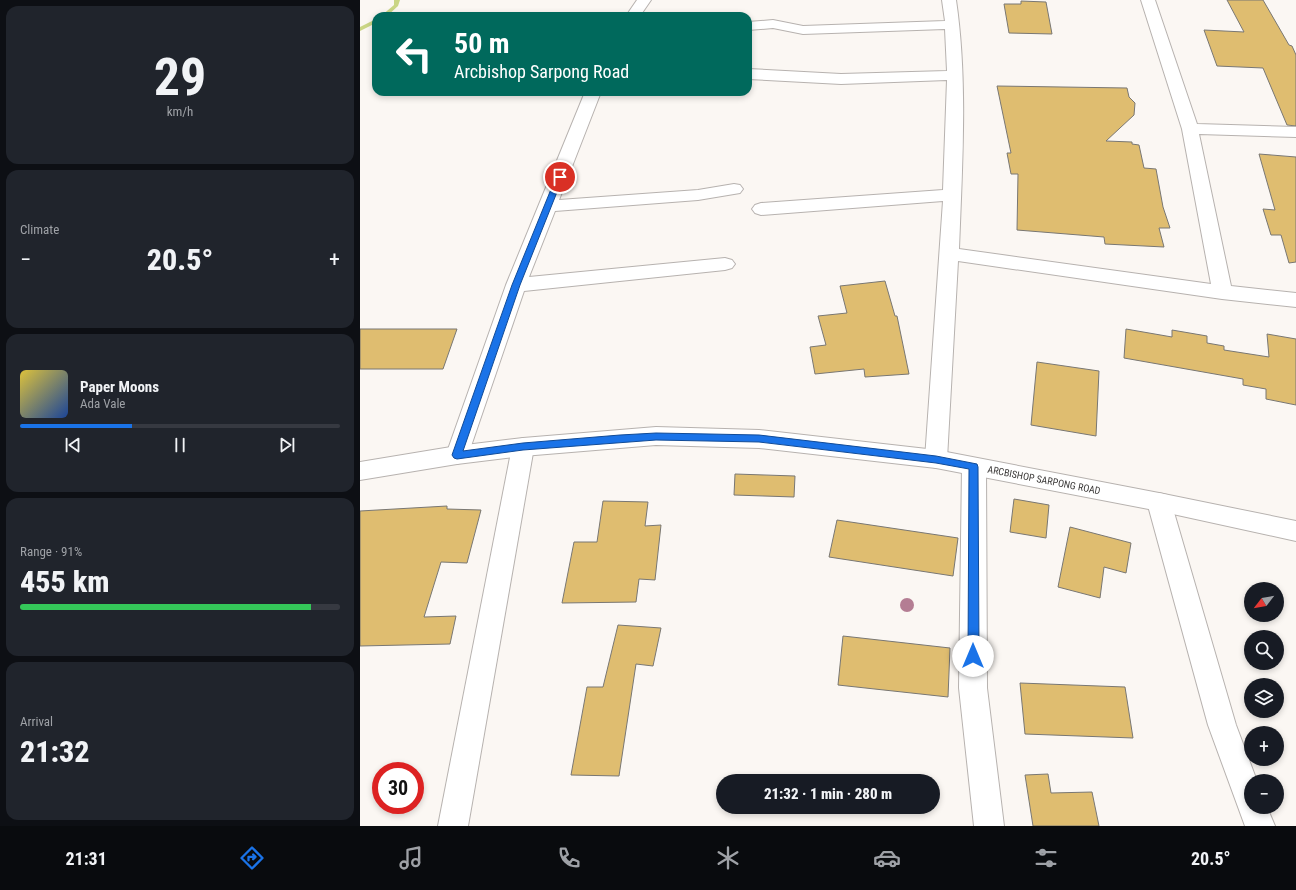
<!DOCTYPE html>
<meta charset="utf-8">
<style>
:root{--surface:#171b24;--page:#20242c;--text:#f1f3f6;--muted:#9ea1a6;--line:#363941;--accent:#1a73e8}
body{margin:0;font-family:"Roboto Condensed",sans-serif;background:var(--page);color:var(--text);height:100vh;display:flex;flex-direction:column;font-size:15px;white-space:nowrap}
*{box-sizing:border-box;margin:0}
p{font-size:13px;color:var(--muted)}
.icon{flex:none;width:22px;height:22px;fill:none;stroke:currentColor;stroke-width:2;stroke-linecap:round;stroke-linejoin:round}
.map{position:relative;flex:1;overflow:hidden}
.drawer{display:flex;flex-direction:column;gap:6px;padding:6px;background:#0d0f14;width:360px}
.drawer>*{flex:none}
.banner{position:absolute;left:12px;top:12px;width:380px;height:84px;border-radius:12px;box-shadow:0 2px 6px #0003;background:#00695c;color:#fff;overflow:hidden}
.needle{width:26px;rotate:239deg}
.controls{position:absolute;left:884px;top:582px;display:grid;gap:8px}
.controls a{display:grid;place-items:center;width:40px;height:40px;border-radius:50%;background:var(--surface);box-shadow:0 2px 6px #0003;font-size:20px}
.speed{position:absolute;left:12px;top:762px;display:flex;gap:8px;font-size:20px;font-weight:700;text-align:center}
.speed>*{display:grid;place-content:center;width:52px;height:52px;border-radius:50%;background:var(--surface);box-shadow:0 2px 6px #0003;line-height:1}
.speed .limit{border:6px solid #d22;background:#fff;color:#111}
.pin{position:absolute;display:grid;place-items:center;width:34px;height:34px;color:#fff;margin:-17px;border:2px solid #fff;border-radius:50%;box-shadow:0 1px 4px #0007}
.me{position:absolute;width:44px;margin:-22px;rotate:0deg;stroke-linejoin:round;filter:drop-shadow(0 0 3px #0008)}
.turn{display:flex;align-items:center;gap:14px;height:84px;padding:0 16px;font-size:18px}
.turn .icon{width:52px;height:52px;stroke-width:2.5}
.turn b{display:block;font-size:28px;line-height:34px}
.big{font-size:30px;font-weight:800;line-height:1.1}
.drawer .widget{flex:1;display:flex;flex-direction:column;justify-content:center;gap:6px;min-width:0;padding:0 14px;border-radius:12px;background:var(--page)}
.drawer .dial{align-items:center;gap:0}
.dial b{font-size:52px;line-height:1}
.song{display:flex;align-items:center;gap:12px}
.cover{width:48px;height:48px;border-radius:6px;background:linear-gradient(135deg,hsl(50 70% 55%),hsl(220 70% 35%))}
.played{height:4px;border-radius:2px;background:linear-gradient(90deg,var(--accent) 35%,var(--line) 35%)}
.keys{display:flex;justify-content:space-around;direction:ltr}
.heat{display:flex;justify-content:space-between;align-items:center;font-size:22px;direction:ltr}
.charge{height:6px;border-radius:3px;background:linear-gradient(90deg,#34c759 91%,var(--line) 0)}
.trip{position:absolute;left:356px;top:774px;width:224px;height:40px;border-radius:20px;background:var(--surface);box-shadow:0 2px 6px #0003;font-weight:800;line-height:40px;text-align:center}
.menu{display:flex;height:64px;justify-content:space-around;align-items:center;background:#090b0e;color:var(--muted)}
.menu .icon{width:28px;height:28px}
.menu .selected{color:var(--accent)}
.menu b{font-size:18px;color:var(--text)}
main{display:flex;flex:1;min-height:0}
.map>svg:first-child{display:block}
.lines{fill:none;stroke-linecap:round;stroke-linejoin:round}
.stream{fill:#cad585;fill-rule:evenodd}
.building{fill:#dfbd70;stroke:#797773}
.minor-casing{stroke:#b7b2af;stroke-width:2}
.tertiary-casing{stroke:#b7b2af;stroke-width:2}
.minor{fill:#fff;fill-rule:evenodd}
.tertiary{fill:#fff;fill-rule:evenodd}
.tree{fill:#b47d93}
.route{fill:#1a73e8;stroke:#114b97}
.labels{text-anchor:middle;dominant-baseline:central;stroke-width:4;stroke-linejoin:round;paint-order:stroke}
.street-label{font-size:10px;fill:#393736;stroke:#fff}
</style>
<main>
<section class="drawer">
<div class="widget dial"><b>29</b><p>km/h</p></div>
<div class="widget"><p>Climate</p>
<div class="heat"><a>−</a><b class="big">20.5°</b><a>+</a></div>
</div>
<div class="widget">
<div class="song"><i class="cover"></i><div><b>Paper Moons</b><p>Ada Vale</p></div></div>
<div class="played"></div>
<div class="keys"><svg class="icon" aria-label="previous" viewBox="0 0 24 24"><path d="M18 5L8 12l10 7zM5 5v14"/></svg><svg class="icon" aria-label="pause" viewBox="0 0 24 24"><path d="M8 5v14M16 5v14"/></svg><svg class="icon" aria-label="next" viewBox="0 0 24 24"><path d="M6 5l10 7-10 7zM19 5v14"/></svg></div>
</div>
<div class="widget"><p>Range · 91%</p><b class="big">455 km</b><div class="charge"></div></div>
<div class="widget"><p>Arrival</p><b class="big">21:32</b></div>
</section>
<div class="map">
<svg width="936" height="826" viewBox="0 0 936 826">
<rect width="100%" height="100%" fill="#fbf7f3"/>
<g class="lines">
<g class="stream">
<path d="M34 0H40L38 6 27 16H21L34 5Z"/>
<path d="M16 19V23L0 31V27Z"/>
</g>
</g>
<g class="building">
<path d="M867 0H903L929 45 932 46 936 55V126L927 125 903 68 857 66 844 30 884 32Z"/>
<path d="M661 1 686 2 692 34 649 33 644 4H661Z"/>
<path d="M637 86 767 88 769 97 775 103 774 115 746 141 772 142V144L779 145 784 168 796 169 803 207 810 228H799L804 247 745 244 744 237 657 230 658 174H651L647 153H651Z"/>
<path d="M899 154 936 157V262L929 263 921 235H911L903 209 915 210Z"/>
<path d="M525 281 535 316H537L549 374 505 377 504 369 455 374 450 347 466 345 458 316 487 313 480 286Z"/>
<path d="M0 329H97L83 369H0Z"/>
<path d="M766 329 812 337V330L847 336V343L864 346V350L909 357 907 334 936 339V405L906 399V389L883 385V379L764 358Z"/>
<path d="M677 362 739 371 736 436 671 425Z"/>
<path d="M375 474 435 476 434 497 374 495Z"/>
<path d="M654 499 689 505 686 538 650 532Z"/>
<path d="M243 501 288 502 285 526 301 525 295 580 279 579 276 602 202 603 214 542H237Z"/>
<path d="M87 506V509L121 510 107 563 81 562 64 617 96 616 90 644 0 646V511Z"/>
<path d="M477 520 598 538 593 576 469 557Z"/>
<path d="M710 527 771 543 766 573 744 567 740 598 698 587Z"/>
<path d="M258 625 301 628 293 666 276 664 259 776 211 775 227 687H243Z"/>
<path d="M483 636 590 648 588 697 478 685Z"/>
<path d="M660 683 765 687 773 738 665 734Z"/>
<path d="M688 774 691 793 732 792 739 826H673L665 775Z"/>
</g>
<g class="lines">
<defs>
<g id="minor">
<path d="M277 0H291L280 16H266Z"/>
<path d="M582 0H596C608 81 602 167 599 249L851 284 822 129 781 0H795L837 124 936 127V137L839 134 871 286 936 293V307L862 299 598 261 587 459 584 465 576 468 568 465 565 459 583 201 401 215 395 213 392 209 395 205 401 203 583 190 587 80 481 84 388 79V69L481 74 587 71 585 29 443 34 413 28 388 30V22L413 20 443 26 585 21Z"/>
<path d="M225 92H241L199 200 338 190 374 184 380 185 383 189 380 193 338 200 195 211 169 277 365 258 372 260 375 264 372 268 365 270 164 291 108 455 105 461 97 464 89 461 86 455 146 285Z"/>
<path d="M163 438 171 441 174 447 108 826H78L152 447 155 441Z"/>
<path d="M614 458 622 461 626 467 627 688 644 826H614L599 688 602 467 606 461Z"/>
<path d="M799 493 807 495 811 502 876 725 897 781H891V807H907L915 826H885L848 725 787 502 791 495Z"/>
</g>
<path id="tertiary" d="M296 427 399 430 576 450 799 493 936 521V541L799 511 576 468 399 448 296 445 163 456 97 464 0 480V462L97 446 163 438Z"/>
</defs>
<use href="#minor" class="minor-casing"/>
<use href="#tertiary" class="tertiary-casing"/>
<use href="#minor" class="minor"/>
<use href="#tertiary" class="tertiary"/>
</g>
<circle class="tree" cx="547" cy="605" r="7"/>
<path class="route" d="M200 175 203 177 160 285 103 451 163 443 260 435 296 433 349 434 399 435 576 456 617 464 618 467 619 656 617 660 613 661 609 660 608 656 609 469 576 463 399 442 296 440 163 450 97 459 94 458 92 455 152 285 196 177Z"/>
<g class="labels">
<g class="street-label">
<text transform="translate(684 480) rotate(11)">ARCBISHOP SARPONG ROAD</text>
</g>
</g>
</svg>
<div class="controls">
<a><svg class="needle" viewBox="-14 -14 28 28"><path d="M0-13l5 13h-10z" fill="#e53935"/><path d="M0 13l5-13h-10z" fill="#9ea1a6"/></svg></a>
<a><svg class="icon" aria-label="search" viewBox="0 0 24 24"><circle cx="10" cy="10" r="6"/><path d="M15 15l6 6"/></svg></a>
<a><svg class="icon" aria-label="layers" viewBox="0 0 24 24"><path d="M12 4l9 5-9 5-9-5zM3 14l9 5 9-5"/></svg></a>
<a>+</a>
<a>−</a>
</div>
<div class="speed"><div class="limit">30</div></div>
<div class="pin" style="left:200px;top:177px;background:#d93025"><svg class="icon" aria-label="arrive" viewBox="0 0 24 24"><path d="M6 21V4h12l-3 4 3 4H6"/></svg></div>
<svg class="me" style="left:613px;top:656px" viewBox="-20 -20 40 40"><circle r="19" fill="#fff"/><path d="M0-13L10 11 0 6-10 11z" fill="#1a73e8"/></svg>
<div class="trip">21:32 · 1 min · 280 m</div>
<div class="banner">
<div class="turn"><svg class="icon" aria-label="left" viewBox="0 0 24 24"><path d="M17 20v-9H6M10 6l-5 5 5 5"/></svg><div><b>50 m</b>Arcbishop Sarpong Road</div></div>
</div>
</div>
</main>
<nav class="menu">
<b>21:31</b>
<svg class="icon selected" aria-label="directions" viewBox="0 0 24 24"><path d="M12 3l9 9-9 9-9-9zM9 14v-3h6M13 9l2 2-2 2"/></svg>
<svg class="icon" aria-label="music" viewBox="0 0 24 24"><path d="M9 18V5l10-2v13"/><circle cx="6" cy="18" r="3"/><circle cx="16" cy="16" r="3"/></svg>
<svg class="icon" aria-label="phone" viewBox="0 0 24 24"><path d="M5 4h4l2 5-3 2q2 4 5 5l2-3 5 2v4C11 20 4 13 5 4z"/></svg>
<svg class="icon" aria-label="climate" viewBox="0 0 24 24"><path d="M12 3v18M4 7l16 10M4 17L20 7"/></svg>
<svg class="icon" aria-label="car" viewBox="0 0 24 24"><path d="M5 17H2v-5l4-1 3-4h7l3 4 3 1v5h-3M9 17h6M6 11h13"/><circle cx="7" cy="17" r="2"/><circle cx="17" cy="17" r="2"/></svg>
<svg class="icon" aria-label="filters" viewBox="0 0 24 24"><path d="M4 7h16M4 17h16"/><circle cx="9" cy="7" r="2"/><circle cx="15" cy="17" r="2"/></svg>
<b>20.5°</b>
</nav>
